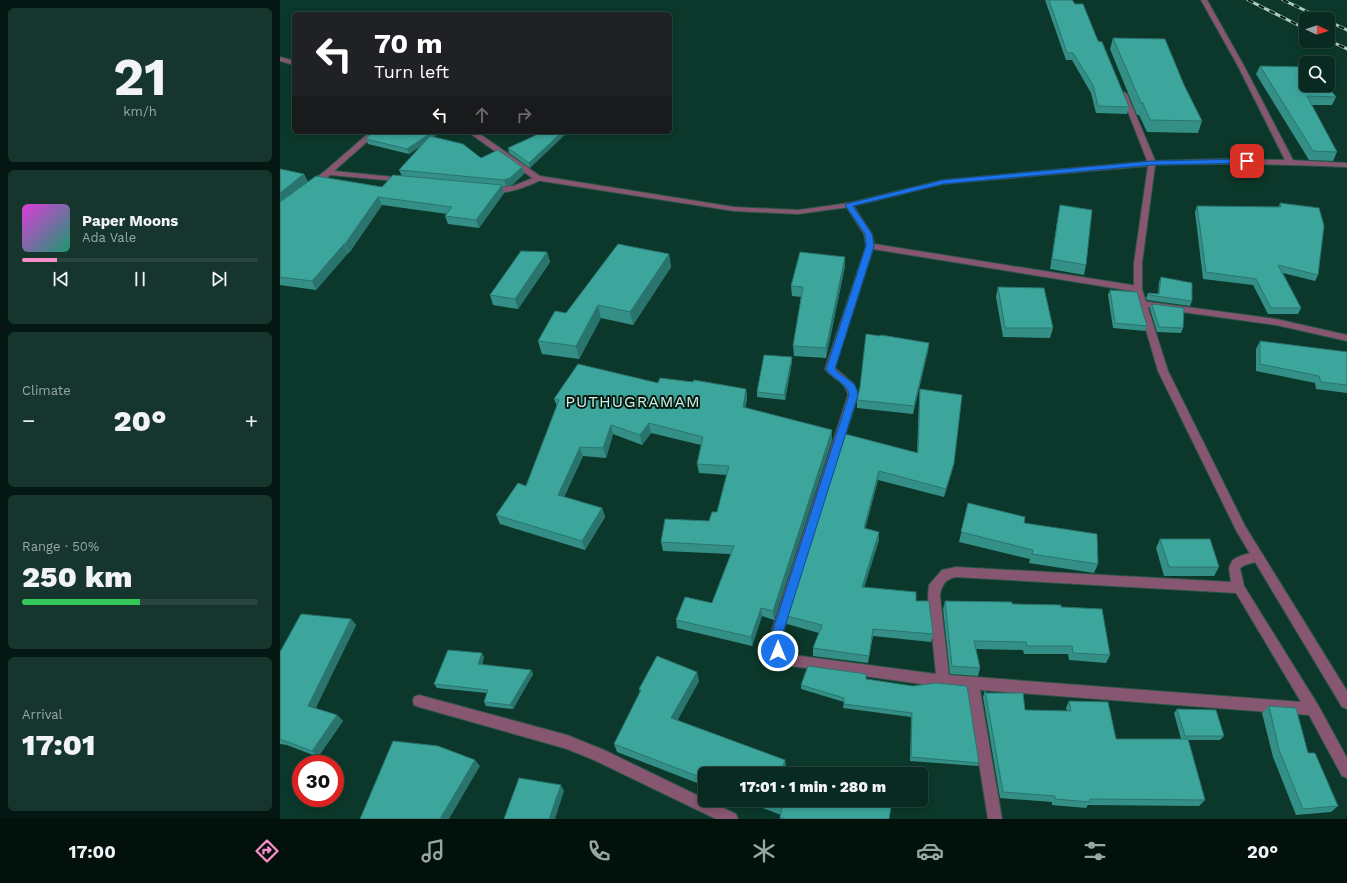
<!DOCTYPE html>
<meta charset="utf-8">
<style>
:root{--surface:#082a20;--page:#16362d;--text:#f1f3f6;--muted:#98a7a5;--line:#29463e;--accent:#f98fc9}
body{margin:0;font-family:"Work Sans",sans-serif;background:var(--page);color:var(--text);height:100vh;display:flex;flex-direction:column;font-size:15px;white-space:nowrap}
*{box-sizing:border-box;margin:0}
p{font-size:13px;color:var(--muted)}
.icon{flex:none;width:22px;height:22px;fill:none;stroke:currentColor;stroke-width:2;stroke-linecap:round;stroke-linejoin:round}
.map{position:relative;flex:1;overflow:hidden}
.details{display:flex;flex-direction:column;gap:8px;padding:8px;background:#041712;width:280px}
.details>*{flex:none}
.hud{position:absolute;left:12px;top:12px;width:380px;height:122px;border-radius:6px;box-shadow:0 2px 6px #0003,0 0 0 1px var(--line);background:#202124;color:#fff;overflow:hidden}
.needle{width:26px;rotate:93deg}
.buttons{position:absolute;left:1019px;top:12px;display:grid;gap:8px}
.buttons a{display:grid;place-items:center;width:36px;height:36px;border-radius:6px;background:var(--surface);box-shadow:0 2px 6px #0003,0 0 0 1px var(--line);font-size:20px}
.speed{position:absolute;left:12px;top:755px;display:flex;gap:8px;font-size:20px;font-weight:700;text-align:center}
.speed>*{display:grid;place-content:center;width:52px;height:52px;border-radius:50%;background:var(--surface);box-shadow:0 2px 6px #0003,0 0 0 1px var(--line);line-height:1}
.speed .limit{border:6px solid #d22;background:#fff;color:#111}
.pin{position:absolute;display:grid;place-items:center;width:34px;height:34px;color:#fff;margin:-17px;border-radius:8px;box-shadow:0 2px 6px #0006}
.me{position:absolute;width:44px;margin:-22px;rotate:0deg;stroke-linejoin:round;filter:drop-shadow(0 0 3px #0008)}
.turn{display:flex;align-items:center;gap:14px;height:84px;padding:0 16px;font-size:18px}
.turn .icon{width:52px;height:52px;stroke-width:2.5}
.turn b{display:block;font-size:28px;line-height:34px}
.lanes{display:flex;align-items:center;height:38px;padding:0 16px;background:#0003;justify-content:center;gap:20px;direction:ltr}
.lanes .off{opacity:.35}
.big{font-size:30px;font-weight:800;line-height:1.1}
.details .tile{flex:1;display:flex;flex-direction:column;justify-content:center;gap:6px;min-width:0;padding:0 14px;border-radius:6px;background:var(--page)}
.details .dial{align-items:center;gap:0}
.dial b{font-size:52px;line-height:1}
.song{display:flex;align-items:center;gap:12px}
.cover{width:48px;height:48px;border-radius:6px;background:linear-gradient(135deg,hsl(300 70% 55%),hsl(160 70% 35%))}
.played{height:4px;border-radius:2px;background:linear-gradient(90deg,var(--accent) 15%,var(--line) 15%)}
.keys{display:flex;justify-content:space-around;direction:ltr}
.heat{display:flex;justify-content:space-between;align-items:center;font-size:22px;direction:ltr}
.charge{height:6px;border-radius:3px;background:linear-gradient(90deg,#34c759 50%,var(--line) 0)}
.trip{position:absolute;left:418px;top:767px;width:230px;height:40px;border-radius:6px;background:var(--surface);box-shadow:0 2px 6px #0003,0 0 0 1px var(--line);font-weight:800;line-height:40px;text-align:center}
.tab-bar{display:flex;height:64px;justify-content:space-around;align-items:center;background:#03110d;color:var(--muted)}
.tab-bar .icon{width:28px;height:28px}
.tab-bar .current{color:var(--accent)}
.tab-bar b{font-size:18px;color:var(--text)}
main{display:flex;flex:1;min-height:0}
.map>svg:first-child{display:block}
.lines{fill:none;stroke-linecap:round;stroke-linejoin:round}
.service-casing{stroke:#2b5547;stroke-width:2}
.minor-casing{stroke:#2b5547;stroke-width:2}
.tertiary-casing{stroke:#2b5547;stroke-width:2}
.service{fill:#875670;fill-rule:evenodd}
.minor{fill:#875670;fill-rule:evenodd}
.tertiary{fill:#875670;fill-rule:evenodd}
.rail-casing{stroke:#acccbf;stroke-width:3}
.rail{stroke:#051c14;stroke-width:2;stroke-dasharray:6;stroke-linecap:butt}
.wall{fill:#348f87}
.shaded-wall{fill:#2a746e}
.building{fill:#3ca69d;stroke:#2a746e}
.route{fill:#1a73e8;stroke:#114b97}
.labels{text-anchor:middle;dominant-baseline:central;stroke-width:4;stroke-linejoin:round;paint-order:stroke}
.quarter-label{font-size:16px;letter-spacing:1px;fill:#d1eee1;stroke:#051c14}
</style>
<main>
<section class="details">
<div class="tile dial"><b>21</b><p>km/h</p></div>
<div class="tile">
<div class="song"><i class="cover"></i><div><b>Paper Moons</b><p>Ada Vale</p></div></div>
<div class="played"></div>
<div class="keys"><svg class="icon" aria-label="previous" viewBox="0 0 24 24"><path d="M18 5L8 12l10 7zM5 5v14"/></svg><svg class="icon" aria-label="pause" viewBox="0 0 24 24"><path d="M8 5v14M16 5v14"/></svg><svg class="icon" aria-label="next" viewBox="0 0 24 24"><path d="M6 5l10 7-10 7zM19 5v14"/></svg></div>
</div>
<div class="tile"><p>Climate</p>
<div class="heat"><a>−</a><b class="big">20°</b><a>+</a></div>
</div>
<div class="tile"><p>Range · 50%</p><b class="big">250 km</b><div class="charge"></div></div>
<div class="tile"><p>Arrival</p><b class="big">17:01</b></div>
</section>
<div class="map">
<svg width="1067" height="819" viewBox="0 0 1067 819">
<rect width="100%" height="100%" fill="#0b382a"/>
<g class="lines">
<defs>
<g id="service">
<path d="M921 0H927L964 66 1014 162 1013 164H1010L1006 162 958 66Z"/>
<path d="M844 92 847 94 876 163 875 165H872L868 163 841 94Z"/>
</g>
<g id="minor">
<path d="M90 132H98L54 171 123 178 127 180 126 182 50 175 35 187H29V183L45 171Z"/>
<path d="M258 176H261V180C248 186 219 199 206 189L210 187 233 186Z"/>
<path d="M566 203H569L573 205 592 234 594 244 858 286 862 289 858 292 593 249 555 368 574 384 578 395 501 639 503 648 513 655 656 674 648 596 649 585 662 570 676 567 951 582 949 568 952 561C958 555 974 551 982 554L984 557 982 560 965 565 960 568 964 586 1038 705 1067 758V778L1062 776 1029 715 700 690 722 819H708L687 689 663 687 511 666 494 655 489 639 568 395C566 382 552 379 545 369L586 246 584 234 565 205ZM676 577 956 593 1021 702 669 675 660 596C661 586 665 579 676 577Z"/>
<path d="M862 301 996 319 1067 335V341L996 325 859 306 858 304 859 302Z"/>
<path d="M139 695 287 735 324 750 456 814 458 819H436L314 760 287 749 139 707 134 705 133 701 134 697Z"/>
</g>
<g id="tertiary">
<path d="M0 57 14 61V65L0 61Z"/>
<path d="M188 132H197L260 176 454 207 518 210 569 203 663 180 872 161 939 159 1010 160 1067 163V167C1003 164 940 163 875 165L862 263V289L888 371 965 526 1067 691V709L1062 707 957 532 878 371 854 289V263L868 166 663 184 569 207 518 214 454 211 255 180Z"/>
</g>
</defs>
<use href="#service" class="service-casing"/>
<use href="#minor" class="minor-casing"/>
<use href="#tertiary" class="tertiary-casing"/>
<use href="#service" class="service"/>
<use href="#minor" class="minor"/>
<use href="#tertiary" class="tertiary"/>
<defs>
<g id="rail">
<path d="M968 0 1026 29"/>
<path d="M1003 0 1043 19"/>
<path d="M1048 21 1067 30"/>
<path d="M1048 40 1067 49"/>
</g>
</defs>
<use href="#rail" class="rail-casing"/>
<use href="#rail" class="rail"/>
</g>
<g class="wall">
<path d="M765 0H792L818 41 849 107 847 114 816 113 811 93 792 60H786Z"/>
<path d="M833 38 904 85 922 121 918 133 867 132 859 115H857L830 49Z"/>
<path d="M980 66 1056 97 1052 105H1031L1057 152 1053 161 1029 160 976 74Z"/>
<path d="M161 132 153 137 201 158 242 167 244 174 232 185 226 186H222L224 193 199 228 168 224 165 216 167 214 102 205 69 253H68L36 290 0 285V169L24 174 28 182 102 187 122 176 119 170 142 145 129 154 88 144 86 139Z"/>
<path d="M263 132 250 168 229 153 228 148Z"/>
<path d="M1000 203 1038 275 1035 281 1003 273 1021 308 1018 314H988L973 285 923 279 915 212 917 206 999 207Z"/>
<path d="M780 205 806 265 804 275 770 269 778 215Z"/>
<path d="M267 252 270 262 238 309 213 305 210 295Z"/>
<path d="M389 254 391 267 353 325 321 318 299 359 262 354 258 341 286 313Z"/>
<path d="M565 266 546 358 514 356 513 346 521 297 512 296 511 286Z"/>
<path d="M881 277 912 301 910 306 867 300 866 298 868 293 878 294 879 282Z"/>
<path d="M718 287 773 328 770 338 723 337 716 297Z"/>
<path d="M830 290 867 326 865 331 833 328 828 295Z"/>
<path d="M872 304 903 328 901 333 877 332 870 309Z"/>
<path d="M600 336 649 343 648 351 633 414 577 408V400Z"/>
<path d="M980 341 1067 352V393L1036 389 1035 383 976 371V349Z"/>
<path d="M512 357V362L505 400 477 397V392Z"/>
<path d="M413 382 466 389 467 398 465 408 552 430V440L494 620 482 616 472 646 397 628 396 620 432 603 451 554 383 551 381 542 429 521 437 512 447 475 419 473 417 464 421 445 371 433 362 445 333 434 326 458 303 456 284 497 322 508 325 517 305 550 220 524 216 515 246 486 277 406 274 399 378 383Z"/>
<path d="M640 389 674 463 672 471 664 497 598 480 585 529 599 532V540L584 587 636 601 653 634 651 642 593 636 588 663 533 656V648L539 633 507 624V616L565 434 637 453 639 398Z"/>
<path d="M688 503 744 523 818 564 814 573 749 563 750 559 679 542Z"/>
<path d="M880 539 939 567 934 576H884L876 548Z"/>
<path d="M665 601 781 607 830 655 826 663 789 660 788 654H744L743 650 696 649 700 668 698 676 670 674 663 609Z"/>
<path d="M71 619 76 625 35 708 57 715 63 721 38 757 7 745 0 744V652Z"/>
<path d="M204 657 202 665 251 670 253 674 233 709 206 706 204 702 207 693 157 688 154 684Z"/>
<path d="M417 672 419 681 397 720 505 760 506 768 503 774H425V786L337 752 334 744 360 692 359 689Z"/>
<path d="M586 679 699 763 698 766 630 761 631 717 563 708 564 702 521 689V685Z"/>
<path d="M705 690 706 693 745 710 787 711 786 708 789 701 836 739H901L894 713 897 709 944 736 940 740H908L925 800 919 806 808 805 806 808 772 805V802L720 798 703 697Z"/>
<path d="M989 706 1028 753 1058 806 1051 812 1016 815 993 757 982 713Z"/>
<path d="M462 800H609V819H500L501 815Z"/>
</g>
<g class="shaded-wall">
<path d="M152 132H161L129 154 127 149Z"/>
<path d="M282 132H288L250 168 249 163Z"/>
<path d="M242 167 244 174 232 185 226 186 224 180Z"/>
<path d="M24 174 28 182 0 204V193Z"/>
<path d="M222 185 224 193 199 228 196 220Z"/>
<path d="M98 197 102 205 69 253 65 244Z"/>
<path d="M64 244 68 253 36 290 32 281Z"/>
<path d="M267 252 270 262 238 309 235 299Z"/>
<path d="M389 254 391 267 353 325 350 312Z"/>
<path d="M565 257V266L546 358V348Z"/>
<path d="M318 305 321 318 299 359 296 346Z"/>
<path d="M649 343 648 351 633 414 634 406Z"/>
<path d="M512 357V362L505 400 504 395Z"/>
<path d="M466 389 467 398 464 417 463 407Z"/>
<path d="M369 423 371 433 362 445 360 435Z"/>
<path d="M331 425 333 434 326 458 323 448Z"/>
<path d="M552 430V440L494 620 493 611Z"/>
<path d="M300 447 303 456 281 504 278 495Z"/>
<path d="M674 463 672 471 664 497 666 489Z"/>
<path d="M599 471 598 480 583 537 584 528Z"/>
<path d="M322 508 325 517 305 550 302 541Z"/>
<path d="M599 532V540L582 595V587Z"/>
<path d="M481 608 482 616 472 646 471 637Z"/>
<path d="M71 619 76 625 34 712 28 706Z"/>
<path d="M202 653 204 657 200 668 198 664Z"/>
<path d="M251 670 253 674 233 709 230 705Z"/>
<path d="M417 672 419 681 394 727 391 718Z"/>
<path d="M57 715 63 721 38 757 32 751Z"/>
<path d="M195 760 200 766 169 819H160Z"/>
<path d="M505 760 506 768 503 774H500Z"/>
<path d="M281 785 284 791 275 819H269Z"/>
</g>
<g class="building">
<path d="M769 0H792L795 4H803L818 41 822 42 849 107 818 106 813 85 793 53H787Z"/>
<path d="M833 38 885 39 904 85 922 121 870 120 863 103H861Z"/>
<path d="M980 66 1026 67V85H1047L1056 97 1027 96 1057 152 1033 151Z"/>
<path d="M92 132H152L127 149 86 139Z"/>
<path d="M263 132H282L249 163 228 148Z"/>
<path d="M150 136 183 144 201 158 218 150 242 167 230 178 224 180 119 170Z"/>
<path d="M0 169 24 174 0 193Z"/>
<path d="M113 175 222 185 196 220 165 216 172 207 98 197 65 244H64L32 281 0 277V202L36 176 102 187Z"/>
<path d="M1000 203 1039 208 1044 226 1038 275 998 265 1021 308H991L976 279 926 272 917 206 1001 207Z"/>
<path d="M780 205 812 210 806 265 772 259Z"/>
<path d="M338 244 389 254 350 312 318 305 296 346 258 341 275 311 286 313Z"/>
<path d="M241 251 267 252 235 299 210 295Z"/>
<path d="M520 252 565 257 546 348 513 346 523 287 511 286Z"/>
<path d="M881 277 912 283V301L869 295 868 293 879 294Z"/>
<path d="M718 287 764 288 773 328H725Z"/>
<path d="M830 290 857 292 867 326 835 323Z"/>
<path d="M872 304 904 308 903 328 879 327Z"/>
<path d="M586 334 600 336 601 335 649 343 634 406 577 400 580 387Z"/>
<path d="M980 341 1067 352V385L1041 382 1039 376 980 364Z"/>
<path d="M484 355 512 357 504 395 477 392Z"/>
<path d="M298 364 378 383 380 378 413 382 414 380 466 389 463 407 552 430 493 611 481 608 471 637 396 620 405 597 432 603 454 546 381 542 385 519 429 521 432 512H437L449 466 417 464 423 437 369 423 360 435 331 425 323 448 300 447 278 495 322 508 302 541 216 515 238 483 246 486 279 400 274 399Z"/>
<path d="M640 389 682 395 674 463 666 489 599 471 584 528 599 532 582 587 636 592V601H649L653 634 593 629 589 656 533 648 542 625 507 616 565 434 638 453Z"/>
<path d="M688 503 745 517 744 523 817 534 818 564 752 554 753 550 681 532Z"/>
<path d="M880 539H930L939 567H889Z"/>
<path d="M665 601 732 602V604L781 605V607L822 609 830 655 793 653 792 646H747L746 642 694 641 700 668 672 666Z"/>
<path d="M21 614 71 619 28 706 57 715 32 751 0 739V652Z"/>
<path d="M168 650 202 653 198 664 251 670 230 705 204 702 208 690 154 684Z"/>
<path d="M377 656 417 672 391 718 505 760 500 774H425V779L334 744 361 690 359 689Z"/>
<path d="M528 666 586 674V679L633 686 656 683 687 686 699 763 631 757 632 713 564 704V698L521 685Z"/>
<path d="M705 690 706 693H743L745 710 791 711 789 701 828 702 836 739H908L925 800 810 799V802L775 799V796L723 792Z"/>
<path d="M989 706 1016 708 1028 753H1035L1058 806 1023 809 999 750Z"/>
<path d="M897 709 936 710 944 736H905Z"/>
<path d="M113 741 158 746 195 760 160 819H80Z"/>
<path d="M239 778 281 785 269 819H224Z"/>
<path d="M480 800H609L612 801 609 819H504V818H500L502 808Z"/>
</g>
<path class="route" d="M967 159 970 160V163L872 165 663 184 573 206 592 234 594 246 555 369C563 379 577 380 578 395L501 639 504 651 502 654 498 656 494 654 490 639 569 395C568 383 552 379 546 369L586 246 585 234 565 205 566 204 663 180 872 161Z"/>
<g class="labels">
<g class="quarter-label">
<text x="353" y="401">PUTHUGRAMAM</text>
</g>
</g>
</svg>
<div class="buttons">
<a><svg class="needle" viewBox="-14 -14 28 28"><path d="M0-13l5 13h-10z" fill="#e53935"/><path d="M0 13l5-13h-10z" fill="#98a7a5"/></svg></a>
<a><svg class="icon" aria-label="search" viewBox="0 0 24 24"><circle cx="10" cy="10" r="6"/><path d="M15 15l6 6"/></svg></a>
</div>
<div class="speed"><div class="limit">30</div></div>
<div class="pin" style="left:967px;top:161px;background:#d93025"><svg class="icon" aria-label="arrive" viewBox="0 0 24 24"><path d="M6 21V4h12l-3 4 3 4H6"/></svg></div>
<svg class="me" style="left:498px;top:651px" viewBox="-20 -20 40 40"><circle r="17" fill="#1a73e8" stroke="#fff" stroke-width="3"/><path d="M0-11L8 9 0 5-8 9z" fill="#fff"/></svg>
<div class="trip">17:01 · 1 min · 280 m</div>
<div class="hud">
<div class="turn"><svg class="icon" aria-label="left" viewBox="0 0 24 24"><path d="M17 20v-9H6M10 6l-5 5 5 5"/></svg><div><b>70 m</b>Turn left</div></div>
<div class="lanes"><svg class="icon" aria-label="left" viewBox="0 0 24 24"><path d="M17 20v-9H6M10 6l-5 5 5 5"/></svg><svg class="icon off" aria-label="ahead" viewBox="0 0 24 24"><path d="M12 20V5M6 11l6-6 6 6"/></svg><svg class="icon off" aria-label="right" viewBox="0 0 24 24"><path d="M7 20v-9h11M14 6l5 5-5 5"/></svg></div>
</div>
</div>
</main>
<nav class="tab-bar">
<b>17:00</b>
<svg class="icon current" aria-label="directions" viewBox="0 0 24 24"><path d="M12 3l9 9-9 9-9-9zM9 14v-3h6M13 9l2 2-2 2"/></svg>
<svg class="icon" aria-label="music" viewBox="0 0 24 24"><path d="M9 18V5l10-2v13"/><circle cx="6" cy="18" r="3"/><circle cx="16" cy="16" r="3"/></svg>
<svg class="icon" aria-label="phone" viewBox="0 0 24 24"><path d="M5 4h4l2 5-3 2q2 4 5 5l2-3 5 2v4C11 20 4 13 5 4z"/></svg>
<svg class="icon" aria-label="climate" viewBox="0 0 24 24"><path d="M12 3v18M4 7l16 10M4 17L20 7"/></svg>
<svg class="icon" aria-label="car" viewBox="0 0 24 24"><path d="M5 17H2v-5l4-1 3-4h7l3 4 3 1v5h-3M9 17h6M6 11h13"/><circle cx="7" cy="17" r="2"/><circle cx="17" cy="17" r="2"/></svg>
<svg class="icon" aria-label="filters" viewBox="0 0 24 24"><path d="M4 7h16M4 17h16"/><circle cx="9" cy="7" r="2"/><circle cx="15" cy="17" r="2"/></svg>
<b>20°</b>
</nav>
